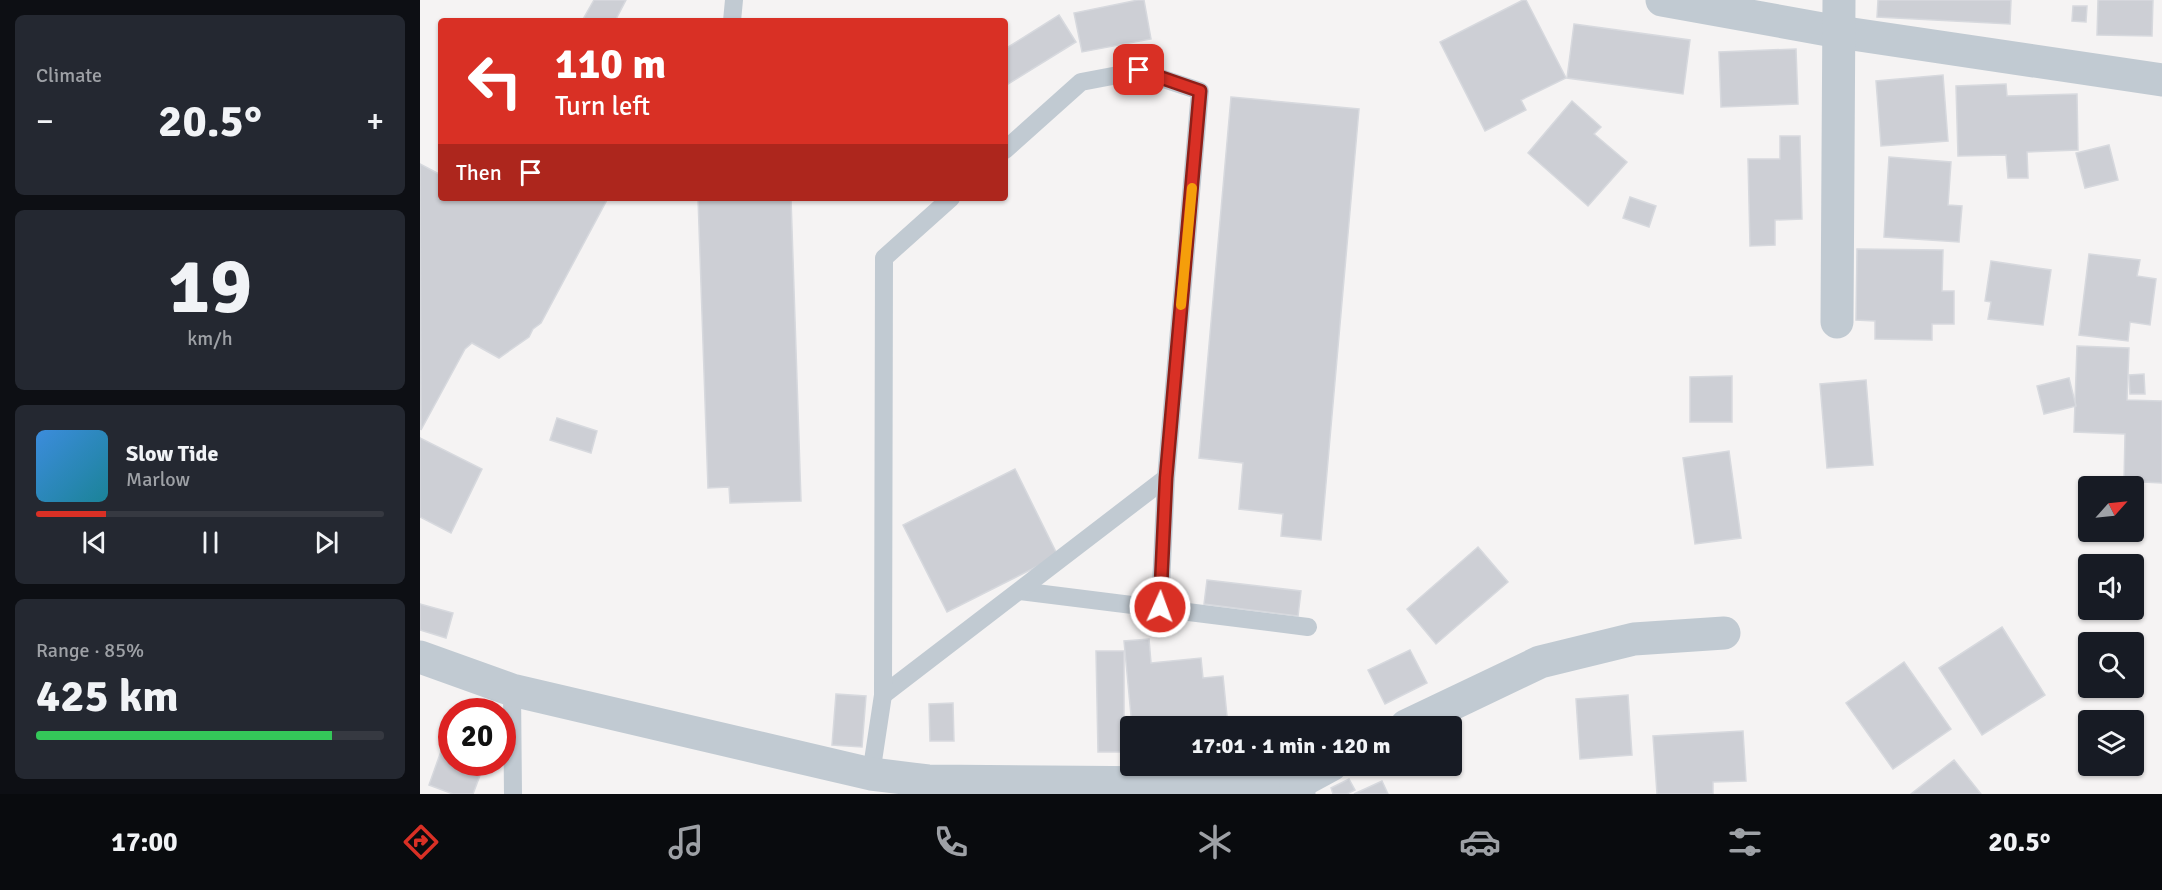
<!DOCTYPE html>
<meta charset="utf-8">
<style>
:root{--surface:#171b24;--page:#242831;--text:#f1f3f6;--muted:#9ea1a6;--line:#363941;--accent:#d93025}
body{margin:0;font-family:Signika,sans-serif;background:var(--page);color:var(--text);height:100vh;display:flex;flex-direction:column;font-size:22px;white-space:nowrap}
*{box-sizing:border-box;margin:0}
p{font-size:20px;color:var(--muted)}
.icon{flex:none;width:33px;height:33px;fill:none;stroke:currentColor;stroke-width:2;stroke-linecap:round;stroke-linejoin:round}
.map{position:relative;flex:1;overflow:hidden}
.sheet{display:flex;flex-direction:column;gap:15px;padding:15px;background:#0d0f14;width:420px}
.sheet>*{flex:none}
.guide{position:absolute;left:18px;top:18px;width:570px;height:183px;border-radius:6px;box-shadow:0 2px 4px #0004;background:#d93025;color:#fff;overflow:hidden}
.needle{width:39px;rotate:63deg}
.buttons{position:absolute;left:1658px;top:476px;display:grid;gap:12px}
.buttons a{display:grid;place-items:center;width:66px;height:66px;border-radius:6px;background:var(--surface);box-shadow:0 2px 4px #0004;font-size:30px}
.speed{position:absolute;left:18px;top:698px;display:flex;gap:12px;font-size:30px;font-weight:700;text-align:center}
.speed>*{display:grid;place-content:center;width:78px;height:78px;border-radius:50%;background:var(--surface);box-shadow:0 2px 4px #0004;line-height:1}
.speed .limit{border:9px solid #d22;background:#fff;color:#111}
.pin{position:absolute;display:grid;place-items:center;width:51px;height:51px;color:#fff;margin:-26px;border-radius:12px;box-shadow:0 3px 9px #0006}
.me{position:absolute;width:66px;margin:-33px;rotate:2deg;stroke-linejoin:round;filter:drop-shadow(0 0 4px #0008)}
.turn{display:flex;align-items:center;gap:21px;height:126px;padding:0 18px;font-size:27px}
.turn .icon{width:78px;height:78px;stroke-width:2.5}
.turn b{display:block;font-size:42px;line-height:51px}
.then{display:flex;align-items:center;height:57px;padding:0 18px;background:#0003;gap:12px;font-size:22px}
.big{font-size:45px;font-weight:700;line-height:1.1}
.sheet .tile{flex:1;display:flex;flex-direction:column;justify-content:center;gap:9px;min-width:0;padding:0 21px;border-radius:9px;background:var(--page)}
.sheet .dial{align-items:center;gap:0}
.dial b{font-size:78px;line-height:1}
.song{display:flex;align-items:center;gap:18px}
.cover{width:72px;height:72px;border-radius:9px;background:linear-gradient(135deg,hsl(210 70% 55%),hsl(190 70% 35%))}
.played{height:6px;border-radius:3px;background:linear-gradient(90deg,var(--accent) 20%,var(--line) 20%)}
.keys{display:flex;justify-content:space-around;direction:ltr}
.heat{display:flex;justify-content:space-between;align-items:center;font-size:33px;direction:ltr}
.charge{height:9px;border-radius:4px;background:linear-gradient(90deg,#34c759 85%,var(--line) 0)}
.trip{position:absolute;left:700px;top:716px;width:342px;height:60px;border-radius:6px;background:var(--surface);box-shadow:0 2px 4px #0004;font-weight:700;line-height:60px;text-align:center}
.dock{display:flex;height:96px;justify-content:space-around;align-items:center;background:#090b0e;color:var(--muted)}
.dock .icon{width:42px;height:42px}
.dock .selected{color:var(--accent)}
.dock b{font-size:27px;color:var(--text)}
main{display:flex;flex:1;min-height:0}
.map>svg:first-child{display:block}
.building{fill:#cdcfd5;stroke:#d7d9de;stroke-width:1.5}
.lines{fill:none;stroke-linecap:round;stroke-linejoin:round}
.service{stroke:#c1cad2;stroke-width:18}
.minor{stroke:#c1cad2;stroke-width:33}
.route-casing{stroke:#8d1f18;stroke-width:15}
.route{stroke:#d93025;stroke-width:10}
.slow{stroke:#f59e0b;stroke-width:10}
</style>
<main>
<section class="sheet">
<div class="tile"><p>Climate</p>
<div class="heat"><a>−</a><b class="big">20.5°</b><a>+</a></div>
</div>
<div class="tile dial"><b>19</b><p>km/h</p></div>
<div class="tile">
<div class="song"><i class="cover"></i><div><b>Slow Tide</b><p>Marlow</p></div></div>
<div class="played"></div>
<div class="keys"><svg class="icon" aria-label="previous" viewBox="0 0 24 24"><path d="M18 5L8 12l10 7zM5 5v14"/></svg><svg class="icon" aria-label="pause" viewBox="0 0 24 24"><path d="M8 5v14M16 5v14"/></svg><svg class="icon" aria-label="next" viewBox="0 0 24 24"><path d="M6 5l10 7-10 7zM19 5v14"/></svg></div>
</div>
<div class="tile"><p>Range · 85%</p><b class="big">425 km</b><div class="charge"></div></div>
</section>
<div class="map">
<svg width="1742" height="794" viewBox="0 0 1742 794">
<rect width="100%" height="100%" fill="#f5f3f3"/>
<g class="building">
<path d="M174 0H206L195 21H162Z"/>
<path d="M718 0H724L731 39 662 52 654 13Z"/>
<path d="M1103 0H1106L1146 78 1101 100 1106 110 1065 131 1020 42Z"/>
<path d="M1458 0H1591L1590 24 1457 17Z"/>
<path d="M1678 0H1733L1732 36 1677 35Z"/>
<path d="M1653 6H1667L1666 22 1652 21Z"/>
<path d="M639 15 656 42 585 86V49Z"/>
<path d="M1154 24 1270 40 1263 94 1147 78Z"/>
<path d="M1376 49 1378 104 1301 107 1299 52Z"/>
<path d="M1523 75 1528 141 1461 146 1456 81Z"/>
<path d="M1586 84 1587 96 1657 94 1658 150 1607 152 1608 178H1588L1586 155 1538 156 1536 86Z"/>
<path d="M811 97 939 109 901 540 861 536 863 514 819 509 823 463 779 458Z"/>
<path d="M1152 101 1181 127 1174 134 1207 162 1168 206 1108 153Z"/>
<path d="M1360 136H1380L1382 219 1355 220V245L1330 246 1328 159H1360Z"/>
<path d="M1689 145 1698 180 1665 188 1656 153Z"/>
<path d="M1469 157 1531 162 1528 205 1542 206 1539 242 1464 237Z"/>
<path d="M0 164 21 175V198H188L121 323 113 329 109 337 79 358 52 343 45 349 1 430Z"/>
<path d="M1210 197 1236 206 1229 227 1203 218Z"/>
<path d="M278 198H371L381 501 310 503 309 487 288 488Z"/>
<path d="M1437 249 1523 250 1522 291H1534V324H1512V340L1455 339V321L1436 320Z"/>
<path d="M1669 254 1720 260 1717 276 1736 279 1730 325 1710 322 1708 341 1659 335Z"/>
<path d="M1571 261 1631 270 1623 325 1568 319 1571 302 1565 301Z"/>
<path d="M1657 346 1709 348 1707 400 1742 401V483L1704 481 1705 434 1654 432Z"/>
<path d="M1724 374 1725 394H1710L1709 375Z"/>
<path d="M1312 376V422H1270V377Z"/>
<path d="M1649 378 1656 406 1624 414 1617 386Z"/>
<path d="M1446 380 1453 465 1407 468 1400 384Z"/>
<path d="M137 418 177 431 171 453 130 440Z"/>
<path d="M0 438 62 469 31 533 0 517Z"/>
<path d="M1309 451 1321 538 1275 544 1263 458Z"/>
<path d="M595 469 638 556 527 612 483 525Z"/>
<path d="M1058 547 1088 582 1016 644 987 609Z"/>
<path d="M787 580 881 591 878 616 784 604Z"/>
<path d="M0 604 33 613 26 638 0 630Z"/>
<path d="M1582 627 1625 695 1562 735 1519 668Z"/>
<path d="M729 639 731 663 781 658 783 678 803 676 808 726H712L704 641Z"/>
<path d="M990 650 1007 683 965 704 948 670Z"/>
<path d="M676 651H704V752H678Z"/>
<path d="M1484 662 1531 729 1473 769 1426 703Z"/>
<path d="M416 694 446 696 442 747 412 745Z"/>
<path d="M1208 695 1212 755 1160 759 1156 699Z"/>
<path d="M533 703 534 741H510L509 704Z"/>
<path d="M1323 731 1326 781 1293 782V794H1237L1233 736Z"/>
<path d="M25 740 32 742V762H65L53 794H33L9 785Z"/>
<path d="M1534 760 1561 794H1491Z"/>
<path d="M929 779 935 790 927 794H913L911 788Z"/>
<path d="M962 781 968 794H934Z"/>
</g>
<g class="lines">
<g class="service">
<path d="M312 21 314 0"/>
<path d="M585 150 661 82 719 71 780 91 746 478 740 607"/>
<path d="M600 591 888 627"/>
<path d="M92 690 93 794"/>
<path d="M463 695 746 478"/>
<path d="M451 774 463 695 464 258 531 198"/>
</g>
<g class="minor">
<path d="M1242 0 1419 32 1742 80"/>
<path d="M1417 322 1419 0"/>
<path d="M0 657 92 690 451 774 508 781 876 784 879 794"/>
<path d="M986 726 1120 662 1214 639 1304 633"/>
<path d="M876 784 911 765"/>
</g>
</g>
<g class="lines">
<defs>
<path id="route" d="M719 70 780 91 746 478 740 607"/>
</defs>
<use href="#route" class="route-casing"/>
<use href="#route" class="route"/>
<path class="slow" d="M761 305 772 188"/>
</g>
</svg>
<div class="buttons">
<a><svg class="needle" viewBox="-14 -14 28 28"><path d="M0-13l5 13h-10z" fill="#e53935"/><path d="M0 13l5-13h-10z" fill="#9ea1a6"/></svg></a>
<a><svg class="icon" aria-label="sound" viewBox="0 0 24 24"><path d="M4 9h4l5-4v14l-5-4H4zM17 9q2 3 0 6"/></svg></a>
<a><svg class="icon" aria-label="search" viewBox="0 0 24 24"><circle cx="10" cy="10" r="6"/><path d="M15 15l6 6"/></svg></a>
<a><svg class="icon" aria-label="layers" viewBox="0 0 24 24"><path d="M12 4l9 5-9 5-9-5zM3 14l9 5 9-5"/></svg></a>
</div>
<div class="speed"><div class="limit">20</div></div>
<div class="pin" style="left:719px;top:70px;background:#d93025"><svg class="icon" aria-label="arrive" viewBox="0 0 24 24"><path d="M6 21V4h12l-3 4 3 4H6"/></svg></div>
<svg class="me" style="left:740px;top:607px" viewBox="-20 -20 40 40"><circle r="17" fill="#d93025" stroke="#fff" stroke-width="3"/><path d="M0-11L8 9 0 5-8 9z" fill="#fff"/></svg>
<div class="trip">17:01 · 1 min · 120 m</div>
<div class="guide">
<div class="turn"><svg class="icon" aria-label="left" viewBox="0 0 24 24"><path d="M17 20v-9H6M10 6l-5 5 5 5"/></svg><div><b>110 m</b>Turn left</div></div>
<div class="then">Then<svg class="icon" aria-label="arrive" viewBox="0 0 24 24"><path d="M6 21V4h12l-3 4 3 4H6"/></svg></div>
</div>
</div>
</main>
<nav class="dock">
<b>17:00</b>
<svg class="icon selected" aria-label="directions" viewBox="0 0 24 24"><path d="M12 3l9 9-9 9-9-9zM9 14v-3h6M13 9l2 2-2 2"/></svg>
<svg class="icon" aria-label="music" viewBox="0 0 24 24"><path d="M9 18V5l10-2v13"/><circle cx="6" cy="18" r="3"/><circle cx="16" cy="16" r="3"/></svg>
<svg class="icon" aria-label="phone" viewBox="0 0 24 24"><path d="M5 4h4l2 5-3 2q2 4 5 5l2-3 5 2v4C11 20 4 13 5 4z"/></svg>
<svg class="icon" aria-label="climate" viewBox="0 0 24 24"><path d="M12 3v18M4 7l16 10M4 17L20 7"/></svg>
<svg class="icon" aria-label="car" viewBox="0 0 24 24"><path d="M5 17H2v-5l4-1 3-4h7l3 4 3 1v5h-3M9 17h6M6 11h13"/><circle cx="7" cy="17" r="2"/><circle cx="17" cy="17" r="2"/></svg>
<svg class="icon" aria-label="filters" viewBox="0 0 24 24"><path d="M4 7h16M4 17h16"/><circle cx="9" cy="7" r="2"/><circle cx="15" cy="17" r="2"/></svg>
<b>20.5°</b>
</nav>
